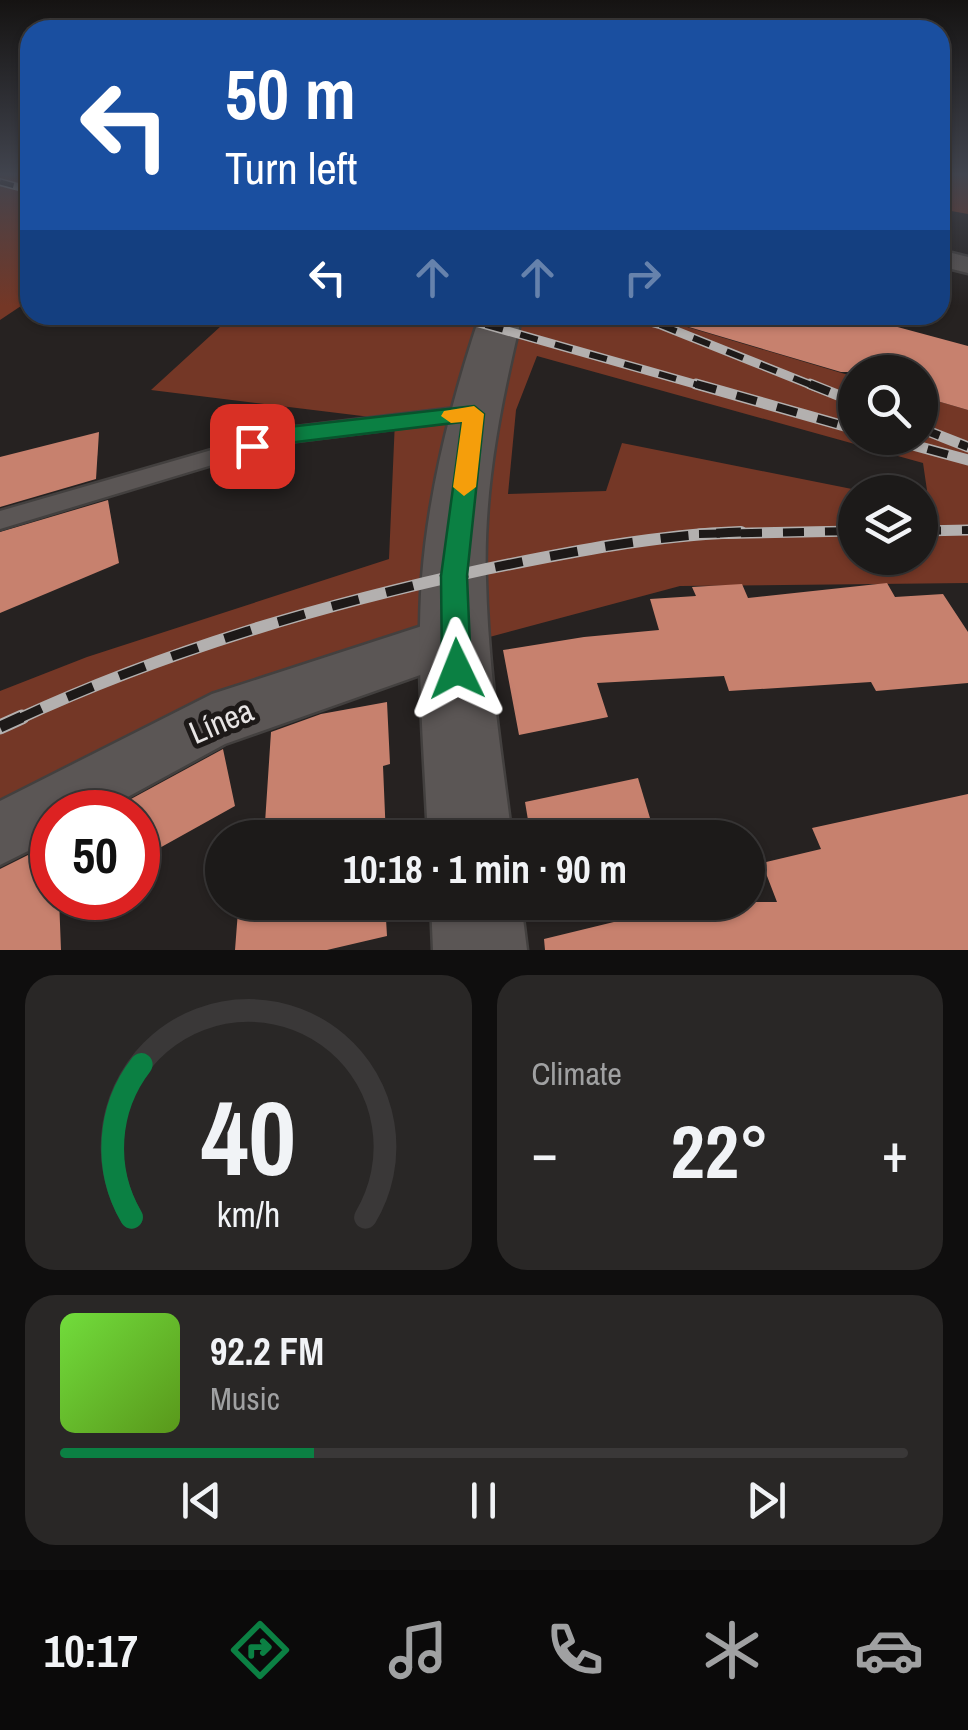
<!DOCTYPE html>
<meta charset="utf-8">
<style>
:root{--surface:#1c1a19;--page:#292726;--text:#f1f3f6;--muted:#a0a1a2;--line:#3a3838;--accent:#0b8043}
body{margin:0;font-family:"Archivo Narrow",sans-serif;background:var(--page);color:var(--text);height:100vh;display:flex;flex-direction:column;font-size:38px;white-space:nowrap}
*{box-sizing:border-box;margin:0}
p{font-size:32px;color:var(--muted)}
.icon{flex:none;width:55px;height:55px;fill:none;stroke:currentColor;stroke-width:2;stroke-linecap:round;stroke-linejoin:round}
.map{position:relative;height:950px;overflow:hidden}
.panel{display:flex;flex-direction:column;gap:25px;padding:25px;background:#0f0e0e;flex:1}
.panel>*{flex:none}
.guide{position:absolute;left:20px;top:20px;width:930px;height:305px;border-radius:30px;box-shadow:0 2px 8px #0004,0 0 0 2px var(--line);background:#1a4fa0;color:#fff;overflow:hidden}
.buttons{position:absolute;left:838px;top:355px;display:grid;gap:20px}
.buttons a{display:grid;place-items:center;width:100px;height:100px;border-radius:50%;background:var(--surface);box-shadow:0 2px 8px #0004,0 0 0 2px var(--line);font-size:50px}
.speed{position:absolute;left:30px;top:790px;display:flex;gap:20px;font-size:50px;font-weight:700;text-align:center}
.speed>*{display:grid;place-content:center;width:130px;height:130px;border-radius:50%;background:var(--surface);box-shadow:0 2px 8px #0004,0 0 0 2px var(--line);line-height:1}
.speed .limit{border:15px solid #d22;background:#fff;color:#111}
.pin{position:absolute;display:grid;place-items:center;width:85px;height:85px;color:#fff;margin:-42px;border-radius:20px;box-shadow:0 5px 15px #0006}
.me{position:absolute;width:110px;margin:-55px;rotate:358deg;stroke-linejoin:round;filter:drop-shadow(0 0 8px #0008)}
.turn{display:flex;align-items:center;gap:35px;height:210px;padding:0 40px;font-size:45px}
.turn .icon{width:130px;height:130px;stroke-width:2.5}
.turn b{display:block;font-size:70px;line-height:85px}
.lanes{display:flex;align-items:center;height:95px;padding:0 40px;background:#0003;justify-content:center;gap:50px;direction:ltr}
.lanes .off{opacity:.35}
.big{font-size:75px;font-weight:800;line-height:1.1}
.panel .card{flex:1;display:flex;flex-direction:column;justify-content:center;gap:15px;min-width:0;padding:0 35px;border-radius:30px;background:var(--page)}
.panel .dial{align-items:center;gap:0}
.dial svg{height:260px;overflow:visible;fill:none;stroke:var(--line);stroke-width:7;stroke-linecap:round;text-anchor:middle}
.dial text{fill:var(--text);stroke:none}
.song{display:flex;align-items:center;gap:30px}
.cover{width:120px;height:120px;border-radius:15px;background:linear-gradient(135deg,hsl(100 70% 55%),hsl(90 70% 35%))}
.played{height:10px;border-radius:5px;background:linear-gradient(90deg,var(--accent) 30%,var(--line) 30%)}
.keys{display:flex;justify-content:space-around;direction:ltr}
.heat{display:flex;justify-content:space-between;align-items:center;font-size:55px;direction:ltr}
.panel .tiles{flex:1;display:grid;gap:25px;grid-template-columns:1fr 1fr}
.card:last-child{grid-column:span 2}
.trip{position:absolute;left:205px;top:820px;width:560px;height:100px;border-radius:50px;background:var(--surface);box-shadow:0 2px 8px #0004,0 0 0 2px var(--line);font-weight:800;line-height:100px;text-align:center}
.menu{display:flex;height:160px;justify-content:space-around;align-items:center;background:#0b0a0a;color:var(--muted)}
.menu .icon{width:70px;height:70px}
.menu .current{color:var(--accent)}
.menu b{font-size:45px;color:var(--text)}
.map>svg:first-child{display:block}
.green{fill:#743726;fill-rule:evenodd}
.building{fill:#c7816e}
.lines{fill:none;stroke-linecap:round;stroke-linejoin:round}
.lane-casing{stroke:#43403f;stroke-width:5}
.street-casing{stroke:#43403f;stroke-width:5}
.secondary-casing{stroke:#43403f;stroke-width:5}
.lane{fill:#5b5655;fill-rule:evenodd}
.street{fill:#5b5655;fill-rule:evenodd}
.secondary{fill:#5b5655;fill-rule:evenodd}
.rail-far4-casing{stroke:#b3b0af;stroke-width:8}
.rail-far3-casing{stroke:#b3b0af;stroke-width:9}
.rail-far2-casing{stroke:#b3b0af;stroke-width:11}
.rail-far1-casing{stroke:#b3b0af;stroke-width:12}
.rail-casing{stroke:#b3b0af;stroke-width:15}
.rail-far4{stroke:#1d1918;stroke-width:5;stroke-dasharray:14;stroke-linecap:butt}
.rail-far3{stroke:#1d1918;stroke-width:6;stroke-dasharray:18;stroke-linecap:butt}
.rail-far2{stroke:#1d1918;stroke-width:8;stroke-dasharray:21;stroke-linecap:butt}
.rail-far1{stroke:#1d1918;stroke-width:9;stroke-dasharray:28;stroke-linecap:butt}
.rail{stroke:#1d1918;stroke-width:11;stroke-dasharray:34;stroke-linecap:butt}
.route{fill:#0b8043;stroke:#07532c;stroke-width:2.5}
.slow{fill:#f59e0b}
.labels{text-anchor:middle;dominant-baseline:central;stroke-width:10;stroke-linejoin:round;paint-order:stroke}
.near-street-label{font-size:32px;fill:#e7e4e4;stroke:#1d1918}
</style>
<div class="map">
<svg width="968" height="950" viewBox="0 0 968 950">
<rect width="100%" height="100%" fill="#262221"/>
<g class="green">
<path d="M0 173H30V300L0 320Z"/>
<path d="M940 173H968V214L940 209Z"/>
<path d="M233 315H647L855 377V438H920V396L968 410V583L680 586 224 708 0 828V691L87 657 389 559 395 420 151 390ZM537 356 923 463 929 504 920 503V558H855V492H867L622 443 606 491 508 494 516 410Z"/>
</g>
<g class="building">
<path d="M673 315H853L968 346V410L920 396V372H841L672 322Z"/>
<path d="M99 432 96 479 0 507V457Z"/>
<path d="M108 500 119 563 0 613V532Z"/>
<path d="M887 583 895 597 943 594 968 632V683L876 691 871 682 729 691 724 676 597 683 608 717 519 735 503 650 584 637 659 630 650 599 696 596 692 587 742 584 748 598Z"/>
<path d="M387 702 390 764 383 766 386 838H264L271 732 321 714Z"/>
<path d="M223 749 235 806 138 860V812H107Z"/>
<path d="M638 778 656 838H531L525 802Z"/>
<path d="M968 794V950H545L544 939 696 902H777L762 863 821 849 812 828Z"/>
<path d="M52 843V898H59L61 950H0V869Z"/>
<path d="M259 902H385L387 936 327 950H235L238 911 258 909Z"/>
</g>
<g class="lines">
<defs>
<path id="lane" d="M473 406 479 408 482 413 479 418 288 442 0 529V511L288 428Z"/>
<g id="street">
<path d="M940 250 968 257V273L940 266Z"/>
<path d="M456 615 474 622 481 639 474 656 225 744 100 812H52V839L0 865V801L212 694Z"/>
</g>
<g id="secondary">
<path d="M480 315H522C501 401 483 490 486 579 488 666 501 752 512 838H428C424 751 416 663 422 577 429 487 452 400 480 315Z"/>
<path d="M431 902H521L527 950H433Z"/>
</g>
</defs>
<use href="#lane" class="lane-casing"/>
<use href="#street" class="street-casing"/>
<use href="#secondary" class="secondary-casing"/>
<use href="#lane" class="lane"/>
<use href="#street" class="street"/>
<use href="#secondary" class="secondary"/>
<defs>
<path id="rail-far4" d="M0 182 30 190"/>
<g id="rail-far3">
<path d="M451 315 705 387"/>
<path d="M625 315 661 325 816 387"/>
</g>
<g id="rail-far2">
<path d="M696 384 855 429"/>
<path d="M810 384 855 402"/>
<path d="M920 428 968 447"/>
<path d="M887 438 968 460"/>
<path d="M920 531 968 530"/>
<path d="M699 534 855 531"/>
</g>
<path id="rail-far1" d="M16 720C167 650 324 604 486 569 570 552 655 535 741 532"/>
<path id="rail" d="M0 727 22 717"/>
</defs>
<use href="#rail-far4" class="rail-far4-casing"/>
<use href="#rail-far3" class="rail-far3-casing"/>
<use href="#rail-far2" class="rail-far2-casing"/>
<use href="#rail-far1" class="rail-far1-casing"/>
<use href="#rail" class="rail-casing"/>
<use href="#rail-far4" class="rail-far4"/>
<use href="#rail-far3" class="rail-far3"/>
<use href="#rail-far2" class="rail-far2"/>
<use href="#rail-far1" class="rail-far1"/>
<use href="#rail" class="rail"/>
</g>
<linearGradient id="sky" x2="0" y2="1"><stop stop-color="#151312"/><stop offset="0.57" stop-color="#41444e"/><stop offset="1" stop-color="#41444e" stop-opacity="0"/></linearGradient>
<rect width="968" height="306" fill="url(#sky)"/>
<path class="route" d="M474 406 484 414 467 576 471 669 467 679 457 684 446 679 442 669 441 576 462 422 288 443 252 454 241 446 245 440 288 427Z"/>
<path class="slow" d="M474 406 484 414 476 487 464 496 453 487 462 422 451 423 441 416 444 411Z"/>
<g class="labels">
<g class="near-street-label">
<text transform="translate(221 721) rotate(-23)">Línea</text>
</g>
</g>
</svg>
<div class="buttons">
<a><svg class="icon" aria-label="search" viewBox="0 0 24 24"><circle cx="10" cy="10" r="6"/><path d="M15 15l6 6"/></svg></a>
<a><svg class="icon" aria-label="layers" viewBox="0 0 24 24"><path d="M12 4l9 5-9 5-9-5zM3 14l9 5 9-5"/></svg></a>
</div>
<div class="speed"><div class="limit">50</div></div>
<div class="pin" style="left:252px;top:446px;background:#d93025"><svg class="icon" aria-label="arrive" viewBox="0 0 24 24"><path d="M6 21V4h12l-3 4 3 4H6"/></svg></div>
<svg class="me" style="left:457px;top:669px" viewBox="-20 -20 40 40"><path d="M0-17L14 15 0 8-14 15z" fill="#0b8043" stroke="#fff" stroke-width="4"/></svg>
<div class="trip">10:18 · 1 min · 90 m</div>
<div class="guide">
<div class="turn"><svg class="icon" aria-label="left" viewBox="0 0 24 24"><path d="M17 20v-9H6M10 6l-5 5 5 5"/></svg><div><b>50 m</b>Turn left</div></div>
<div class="lanes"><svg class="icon" aria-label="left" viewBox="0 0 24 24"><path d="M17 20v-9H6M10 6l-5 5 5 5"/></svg><svg class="icon off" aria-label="ahead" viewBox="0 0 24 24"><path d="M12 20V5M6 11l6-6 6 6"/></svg><svg class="icon off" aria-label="ahead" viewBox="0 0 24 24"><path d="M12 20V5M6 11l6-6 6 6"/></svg><svg class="icon off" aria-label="right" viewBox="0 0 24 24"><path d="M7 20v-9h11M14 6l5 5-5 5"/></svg></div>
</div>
</div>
<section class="panel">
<div class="tiles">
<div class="card dial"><svg viewBox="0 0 100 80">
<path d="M14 69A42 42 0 1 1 86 69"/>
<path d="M14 69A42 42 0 0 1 17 22" stroke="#0b8043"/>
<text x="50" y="56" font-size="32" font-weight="700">40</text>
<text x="50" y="72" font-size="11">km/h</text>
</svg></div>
<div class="card"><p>Climate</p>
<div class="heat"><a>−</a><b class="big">22°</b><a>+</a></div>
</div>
<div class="card">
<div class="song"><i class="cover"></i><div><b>92.2 FM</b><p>Music</p></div></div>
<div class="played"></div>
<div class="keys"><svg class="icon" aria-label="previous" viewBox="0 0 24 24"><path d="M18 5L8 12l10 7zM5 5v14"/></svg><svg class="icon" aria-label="pause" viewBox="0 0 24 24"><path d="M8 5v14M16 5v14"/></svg><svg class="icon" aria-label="next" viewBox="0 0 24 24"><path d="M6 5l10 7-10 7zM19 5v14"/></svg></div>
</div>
</div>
</section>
<nav class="menu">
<b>10:17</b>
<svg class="icon current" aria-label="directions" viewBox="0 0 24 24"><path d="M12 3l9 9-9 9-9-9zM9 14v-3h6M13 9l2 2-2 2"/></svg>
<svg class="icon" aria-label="music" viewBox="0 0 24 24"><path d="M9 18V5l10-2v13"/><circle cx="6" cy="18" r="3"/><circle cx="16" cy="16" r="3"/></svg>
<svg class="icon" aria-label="phone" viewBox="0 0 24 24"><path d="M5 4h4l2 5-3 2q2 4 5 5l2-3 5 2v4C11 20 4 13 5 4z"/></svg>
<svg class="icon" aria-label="climate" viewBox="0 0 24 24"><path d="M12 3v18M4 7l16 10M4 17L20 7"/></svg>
<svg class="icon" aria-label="car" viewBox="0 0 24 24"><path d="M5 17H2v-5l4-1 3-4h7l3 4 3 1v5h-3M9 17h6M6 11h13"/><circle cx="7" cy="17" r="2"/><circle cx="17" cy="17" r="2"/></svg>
</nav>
